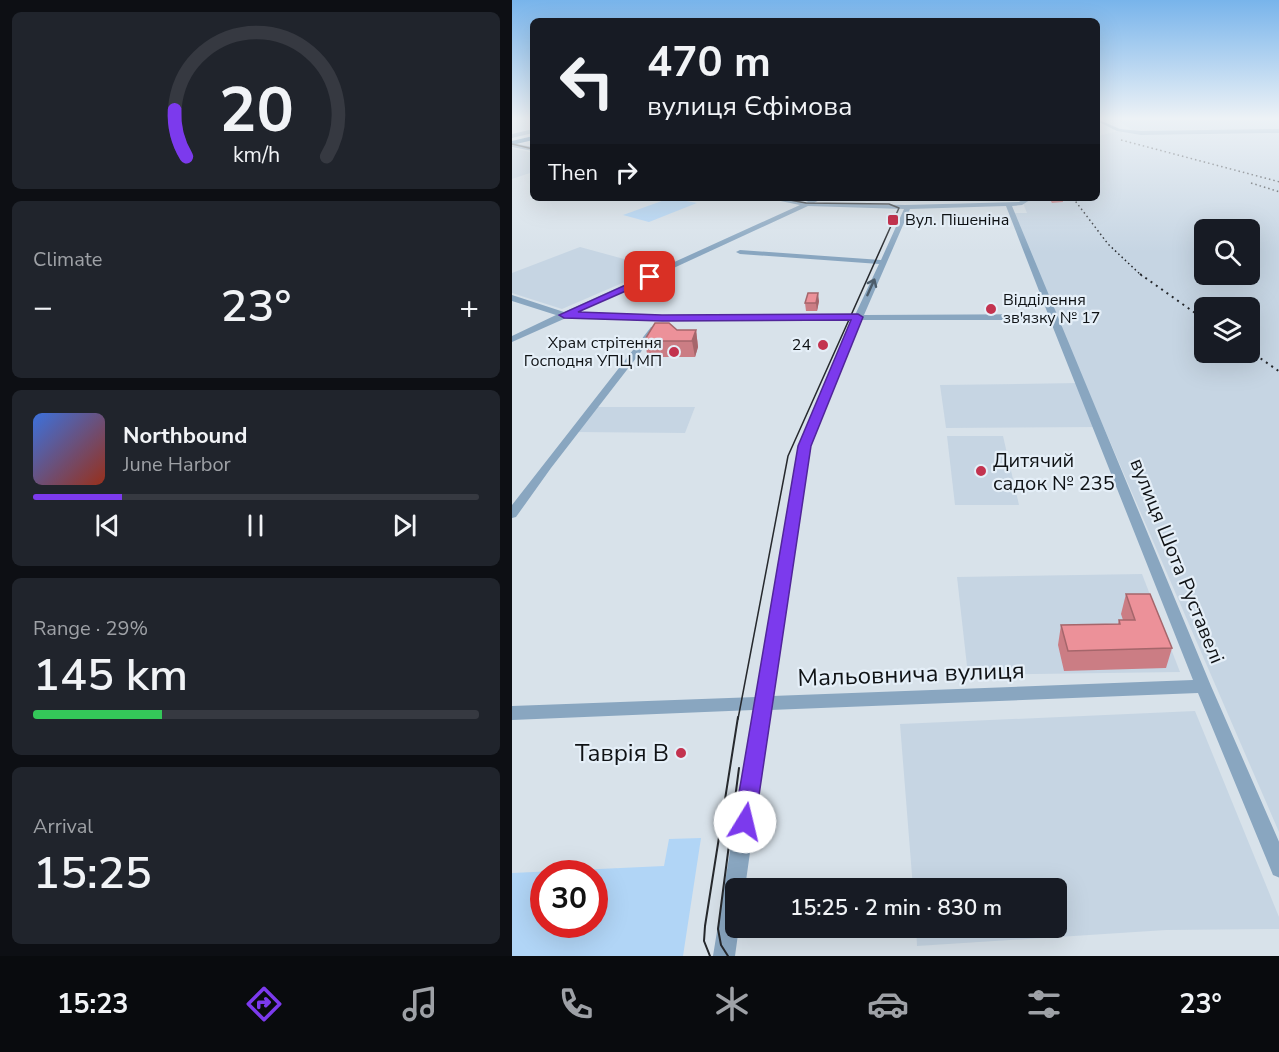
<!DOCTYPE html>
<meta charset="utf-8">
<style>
:root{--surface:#171b24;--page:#20242c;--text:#f1f3f6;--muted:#9ea1a6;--line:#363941;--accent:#7c3aed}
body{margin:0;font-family:"Nunito Sans",sans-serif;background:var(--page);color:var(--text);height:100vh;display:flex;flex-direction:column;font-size:22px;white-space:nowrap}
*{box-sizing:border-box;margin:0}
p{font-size:20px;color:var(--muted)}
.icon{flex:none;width:33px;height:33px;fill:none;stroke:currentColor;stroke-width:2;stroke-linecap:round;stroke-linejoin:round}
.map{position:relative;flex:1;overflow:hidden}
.drawer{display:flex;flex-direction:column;gap:12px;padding:12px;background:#0d0f14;width:512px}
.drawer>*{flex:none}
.banner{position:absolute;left:18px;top:18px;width:570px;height:183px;border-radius:9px;box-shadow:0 6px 24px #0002;background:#171b24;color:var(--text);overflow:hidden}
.buttons{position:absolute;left:682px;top:219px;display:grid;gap:12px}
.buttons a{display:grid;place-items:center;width:66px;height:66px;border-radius:9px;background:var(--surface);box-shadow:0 6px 24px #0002;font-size:30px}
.speed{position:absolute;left:18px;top:860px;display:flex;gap:12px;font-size:30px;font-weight:700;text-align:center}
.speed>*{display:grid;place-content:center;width:78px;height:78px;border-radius:50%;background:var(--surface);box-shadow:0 6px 24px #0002;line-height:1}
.speed .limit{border:9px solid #d22;background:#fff;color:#111}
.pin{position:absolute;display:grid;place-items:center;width:51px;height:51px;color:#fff;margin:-26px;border-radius:12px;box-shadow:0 3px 9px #0006}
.me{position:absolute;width:66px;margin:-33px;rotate:9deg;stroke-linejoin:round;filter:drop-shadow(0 0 4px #0008)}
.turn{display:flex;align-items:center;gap:21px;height:126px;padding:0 18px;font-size:27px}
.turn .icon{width:78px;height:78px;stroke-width:2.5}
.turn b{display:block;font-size:42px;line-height:51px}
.then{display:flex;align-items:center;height:57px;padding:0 18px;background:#0003;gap:12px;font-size:22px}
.big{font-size:45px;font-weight:600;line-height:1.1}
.drawer .tile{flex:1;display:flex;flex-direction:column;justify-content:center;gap:9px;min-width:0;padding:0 21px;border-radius:9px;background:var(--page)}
.drawer .dial{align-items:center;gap:0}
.dial svg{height:156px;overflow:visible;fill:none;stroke:var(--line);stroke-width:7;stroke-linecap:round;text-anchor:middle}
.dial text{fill:var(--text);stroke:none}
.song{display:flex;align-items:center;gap:18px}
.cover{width:72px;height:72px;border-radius:9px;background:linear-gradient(135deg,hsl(220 70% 55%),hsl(10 70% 35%))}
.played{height:6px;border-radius:3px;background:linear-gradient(90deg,var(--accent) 20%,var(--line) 20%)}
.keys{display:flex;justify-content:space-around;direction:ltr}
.heat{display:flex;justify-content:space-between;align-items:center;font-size:33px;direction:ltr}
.charge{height:9px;border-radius:4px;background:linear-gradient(90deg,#34c759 29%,var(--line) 0)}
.trip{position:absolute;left:213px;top:878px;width:342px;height:60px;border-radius:9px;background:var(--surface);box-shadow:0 6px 24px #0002;font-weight:600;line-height:60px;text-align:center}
.tab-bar{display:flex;height:96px;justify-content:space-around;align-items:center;background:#090b0e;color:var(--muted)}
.tab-bar .icon{width:42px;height:42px}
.tab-bar .on{color:var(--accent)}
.tab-bar b{font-size:27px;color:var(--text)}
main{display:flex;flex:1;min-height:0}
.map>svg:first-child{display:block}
.built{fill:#c6d5e3;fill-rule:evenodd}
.green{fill:#b1d5f6;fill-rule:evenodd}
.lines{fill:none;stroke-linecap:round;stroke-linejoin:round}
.minor{fill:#89a6c0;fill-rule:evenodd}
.major{fill:#3b74a2;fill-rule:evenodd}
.tram-far1{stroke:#26292d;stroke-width:1.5}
.tram{stroke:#26292d;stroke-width:2}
.rail-far1{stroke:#26292d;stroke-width:1.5;stroke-dasharray:1.5 3;stroke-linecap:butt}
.rail{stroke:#26292d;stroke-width:2;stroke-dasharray:2 4.5;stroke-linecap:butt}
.wall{fill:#cb7d84}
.shaded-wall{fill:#a5666b}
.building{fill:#ec9199;stroke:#a5666b;stroke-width:1.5}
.oneway{stroke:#4c5c6a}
.route{fill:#7c3aed;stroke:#51269a;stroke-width:1.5}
.poi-dot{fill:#c3334f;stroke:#e5eff8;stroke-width:2}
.labels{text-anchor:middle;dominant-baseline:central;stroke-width:4.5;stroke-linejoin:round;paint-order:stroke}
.far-poi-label{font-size:16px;fill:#0f1215;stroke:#e5eff8;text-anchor:start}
.poi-label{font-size:20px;fill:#0f1215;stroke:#e5eff8;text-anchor:start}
.street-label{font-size:20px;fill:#0f1215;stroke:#e5eff8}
.near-street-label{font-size:24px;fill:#0f1215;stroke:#e5eff8}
.near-poi-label{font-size:24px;fill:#0f1215;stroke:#e5eff8;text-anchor:end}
</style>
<main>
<section class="drawer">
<div class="tile dial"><svg viewBox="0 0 100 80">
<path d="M14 69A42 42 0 1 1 86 69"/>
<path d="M14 69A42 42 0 0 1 8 45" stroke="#7c3aed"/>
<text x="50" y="56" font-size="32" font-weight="700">20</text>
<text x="50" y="72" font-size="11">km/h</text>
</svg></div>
<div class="tile"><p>Climate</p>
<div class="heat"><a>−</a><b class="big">23°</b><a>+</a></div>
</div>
<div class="tile">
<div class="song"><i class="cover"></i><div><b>Northbound</b><p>June Harbor</p></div></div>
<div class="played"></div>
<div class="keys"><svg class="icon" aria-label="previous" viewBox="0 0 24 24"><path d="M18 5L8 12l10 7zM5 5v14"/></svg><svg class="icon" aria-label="pause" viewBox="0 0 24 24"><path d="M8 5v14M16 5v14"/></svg><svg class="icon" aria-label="next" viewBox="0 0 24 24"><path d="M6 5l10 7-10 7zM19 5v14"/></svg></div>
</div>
<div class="tile"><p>Range · 29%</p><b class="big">145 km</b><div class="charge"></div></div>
<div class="tile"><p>Arrival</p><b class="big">15:25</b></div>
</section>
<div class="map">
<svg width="768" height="956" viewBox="0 0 768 956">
<rect width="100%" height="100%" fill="#d8e2ea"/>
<g class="built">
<path d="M599 119H767V130L621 131 605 119Z"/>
<path d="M607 131 634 135 767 133V832L499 213H515L511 203 521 198H585V136ZM693 230H738V274H693ZM693 308H738V352H693Z"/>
<path d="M0 148 21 153V172L0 179Z"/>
<path d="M68 247 145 268 50 309 0 293V273Z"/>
<path d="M567 383 585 427 434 428 428 385Z"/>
<path d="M83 407H183L173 433 65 432Z"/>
<path d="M435 436H491L507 505H443Z"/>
<path d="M630 574 668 672 456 675 445 577Z"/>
<path d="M683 711 767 917V929L654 930 405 946 404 927H544V888H401L388 724Z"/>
</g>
<g class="green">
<path d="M158 198 185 203 137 222 111 215Z"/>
<path d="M189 838 171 956H0V873L152 866 157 839ZM32 873H82V924H32Z"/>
</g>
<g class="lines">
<g class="minor">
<path d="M585 119 608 129 629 131 768 129V133L629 135 605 131 585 121Z"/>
<path d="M21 129V133L0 138V134Z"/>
<path d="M0 143 21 147V151L0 147Z"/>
<path d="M254 198 294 202 303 198H311L302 203 393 205 507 202 513 198H521L510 205 500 206 699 686 768 844V878L761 875 686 693 258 710 233 888H224V927H227L223 956H201L241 710 0 720V706L244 697 287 446 314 379 341 320 150 321 54 318 0 342V336L44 315 0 301V295L52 312 288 205ZM296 206 392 209 369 260 228 250 224 252 228 254 367 264 343 315H150L64 313ZM494 206 536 314 352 315 398 209ZM350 320H538L681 680 260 696 299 446 324 379Z"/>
<path d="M142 326 147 329 145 331 39 468 4 517 0 518V505L139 327Z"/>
</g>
<path class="major" d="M21 136V140L0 145V141Z"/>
<g class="tram-far1">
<path d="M0 144 21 149"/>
<path d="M226 719 276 456 387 208 377 204 294 203 267 198"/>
</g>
<g class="tram">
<path d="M198 956 192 941 193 926 226 717"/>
<path d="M216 956 209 945 206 929 227 768"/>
</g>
<g class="rail-far1">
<path d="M609 140 768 182"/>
<path d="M739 183 768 192"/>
<path d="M561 198 596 244 630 276"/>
</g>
<g class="rail">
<path d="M628 274 693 320"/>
<path d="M738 351 768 372"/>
</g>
</g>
<g class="wall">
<path d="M537 198H551V202L540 203Z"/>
<path d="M307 301 305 311H294L293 303Z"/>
<path d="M165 330H184L186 347 183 357H136L132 341Z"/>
<path d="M614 594 660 648 654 668 552 671 546 645 549 625 606 624 607 620H611L609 614Z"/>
</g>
<g class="shaded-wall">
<path d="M306 293 307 301 305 311 304 303Z"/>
<path d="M184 330 186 347 183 357 180 341Z"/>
</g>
<g class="building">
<path d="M296 293H306L304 303H293Z"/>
<path d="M143 323H157L165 330H184L180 341H132Z"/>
<path d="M614 594H638L660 648 556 651 549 625 608 624 607 620H623Z"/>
</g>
<defs><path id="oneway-shaft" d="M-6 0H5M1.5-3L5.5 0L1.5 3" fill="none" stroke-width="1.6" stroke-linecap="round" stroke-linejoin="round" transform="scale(1.5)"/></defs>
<use class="oneway" href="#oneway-shaft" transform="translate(359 287) rotate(-66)"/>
<linearGradient id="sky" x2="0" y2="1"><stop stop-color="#78b4eb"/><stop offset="0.47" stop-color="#edf2f6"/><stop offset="1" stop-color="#edf2f6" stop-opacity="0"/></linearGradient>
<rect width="768" height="252" fill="url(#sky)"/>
<path class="route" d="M138 274 143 277 141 279 66 312 150 315 346 314 351 317 299 446 243 822 240 829 233 832 225 829 222 822 286 446 339 320 150 321 52 318 47 315Z"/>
<g class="poi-dot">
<rect x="375" y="214" width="12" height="12" rx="3"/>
<circle cx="479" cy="309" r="6"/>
<circle cx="311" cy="345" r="6"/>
<circle cx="162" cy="352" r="6"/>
<circle cx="469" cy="471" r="6"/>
<circle cx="169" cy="753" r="6"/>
</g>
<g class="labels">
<g class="far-poi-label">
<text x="393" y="220">Вул. Пішеніна</text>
<text x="491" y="300">Відділення<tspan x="491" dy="18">зв'язку № 17</tspan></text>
<text x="150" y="343" text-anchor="end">Храм стрітення<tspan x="150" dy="18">Господня УПЦ МП</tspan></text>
<text x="299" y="345" text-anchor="end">24</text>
</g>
<g class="poi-label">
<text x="481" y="460">Дитячий<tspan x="481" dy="23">садок № 235</tspan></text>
</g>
<g class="street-label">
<text transform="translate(665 561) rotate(68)">вулиця Шота Руставелі</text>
</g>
<g class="near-street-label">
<text transform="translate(399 674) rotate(-2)">Мальовнича вулиця</text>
</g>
<g class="near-poi-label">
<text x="157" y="753">Таврія В</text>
</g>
</g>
</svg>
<div class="buttons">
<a><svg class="icon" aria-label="search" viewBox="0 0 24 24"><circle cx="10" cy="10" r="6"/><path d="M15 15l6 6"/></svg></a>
<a><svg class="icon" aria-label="layers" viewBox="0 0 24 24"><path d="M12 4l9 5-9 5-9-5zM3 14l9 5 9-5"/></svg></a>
</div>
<div class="speed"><div class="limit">30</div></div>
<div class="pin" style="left:138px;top:277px;background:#d93025"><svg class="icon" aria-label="arrive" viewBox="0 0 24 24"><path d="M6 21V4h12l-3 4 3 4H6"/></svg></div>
<svg class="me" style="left:233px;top:822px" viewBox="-20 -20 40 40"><circle r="19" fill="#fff"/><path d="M0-13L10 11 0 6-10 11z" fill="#7c3aed"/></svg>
<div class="trip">15:25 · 2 min · 830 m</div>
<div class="banner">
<div class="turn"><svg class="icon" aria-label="left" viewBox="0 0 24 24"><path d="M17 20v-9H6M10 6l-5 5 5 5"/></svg><div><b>470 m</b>вулиця Єфімова</div></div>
<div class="then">Then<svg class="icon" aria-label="right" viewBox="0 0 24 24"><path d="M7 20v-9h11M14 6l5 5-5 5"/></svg></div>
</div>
</div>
</main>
<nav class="tab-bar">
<b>15:23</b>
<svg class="icon on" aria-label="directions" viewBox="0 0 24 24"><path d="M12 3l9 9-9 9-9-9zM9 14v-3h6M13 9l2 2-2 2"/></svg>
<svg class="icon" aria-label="music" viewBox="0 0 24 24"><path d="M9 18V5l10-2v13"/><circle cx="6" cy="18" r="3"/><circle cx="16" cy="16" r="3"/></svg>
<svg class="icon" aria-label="phone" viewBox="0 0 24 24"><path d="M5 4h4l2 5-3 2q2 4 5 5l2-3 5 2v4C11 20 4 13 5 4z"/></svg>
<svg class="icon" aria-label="climate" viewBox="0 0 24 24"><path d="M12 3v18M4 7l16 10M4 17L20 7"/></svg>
<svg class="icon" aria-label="car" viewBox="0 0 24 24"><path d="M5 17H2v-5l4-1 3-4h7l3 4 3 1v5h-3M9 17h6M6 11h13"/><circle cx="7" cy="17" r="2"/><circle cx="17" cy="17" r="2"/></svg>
<svg class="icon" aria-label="filters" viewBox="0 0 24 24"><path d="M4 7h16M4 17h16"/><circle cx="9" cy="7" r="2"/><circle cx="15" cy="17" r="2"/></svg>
<b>23°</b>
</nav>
